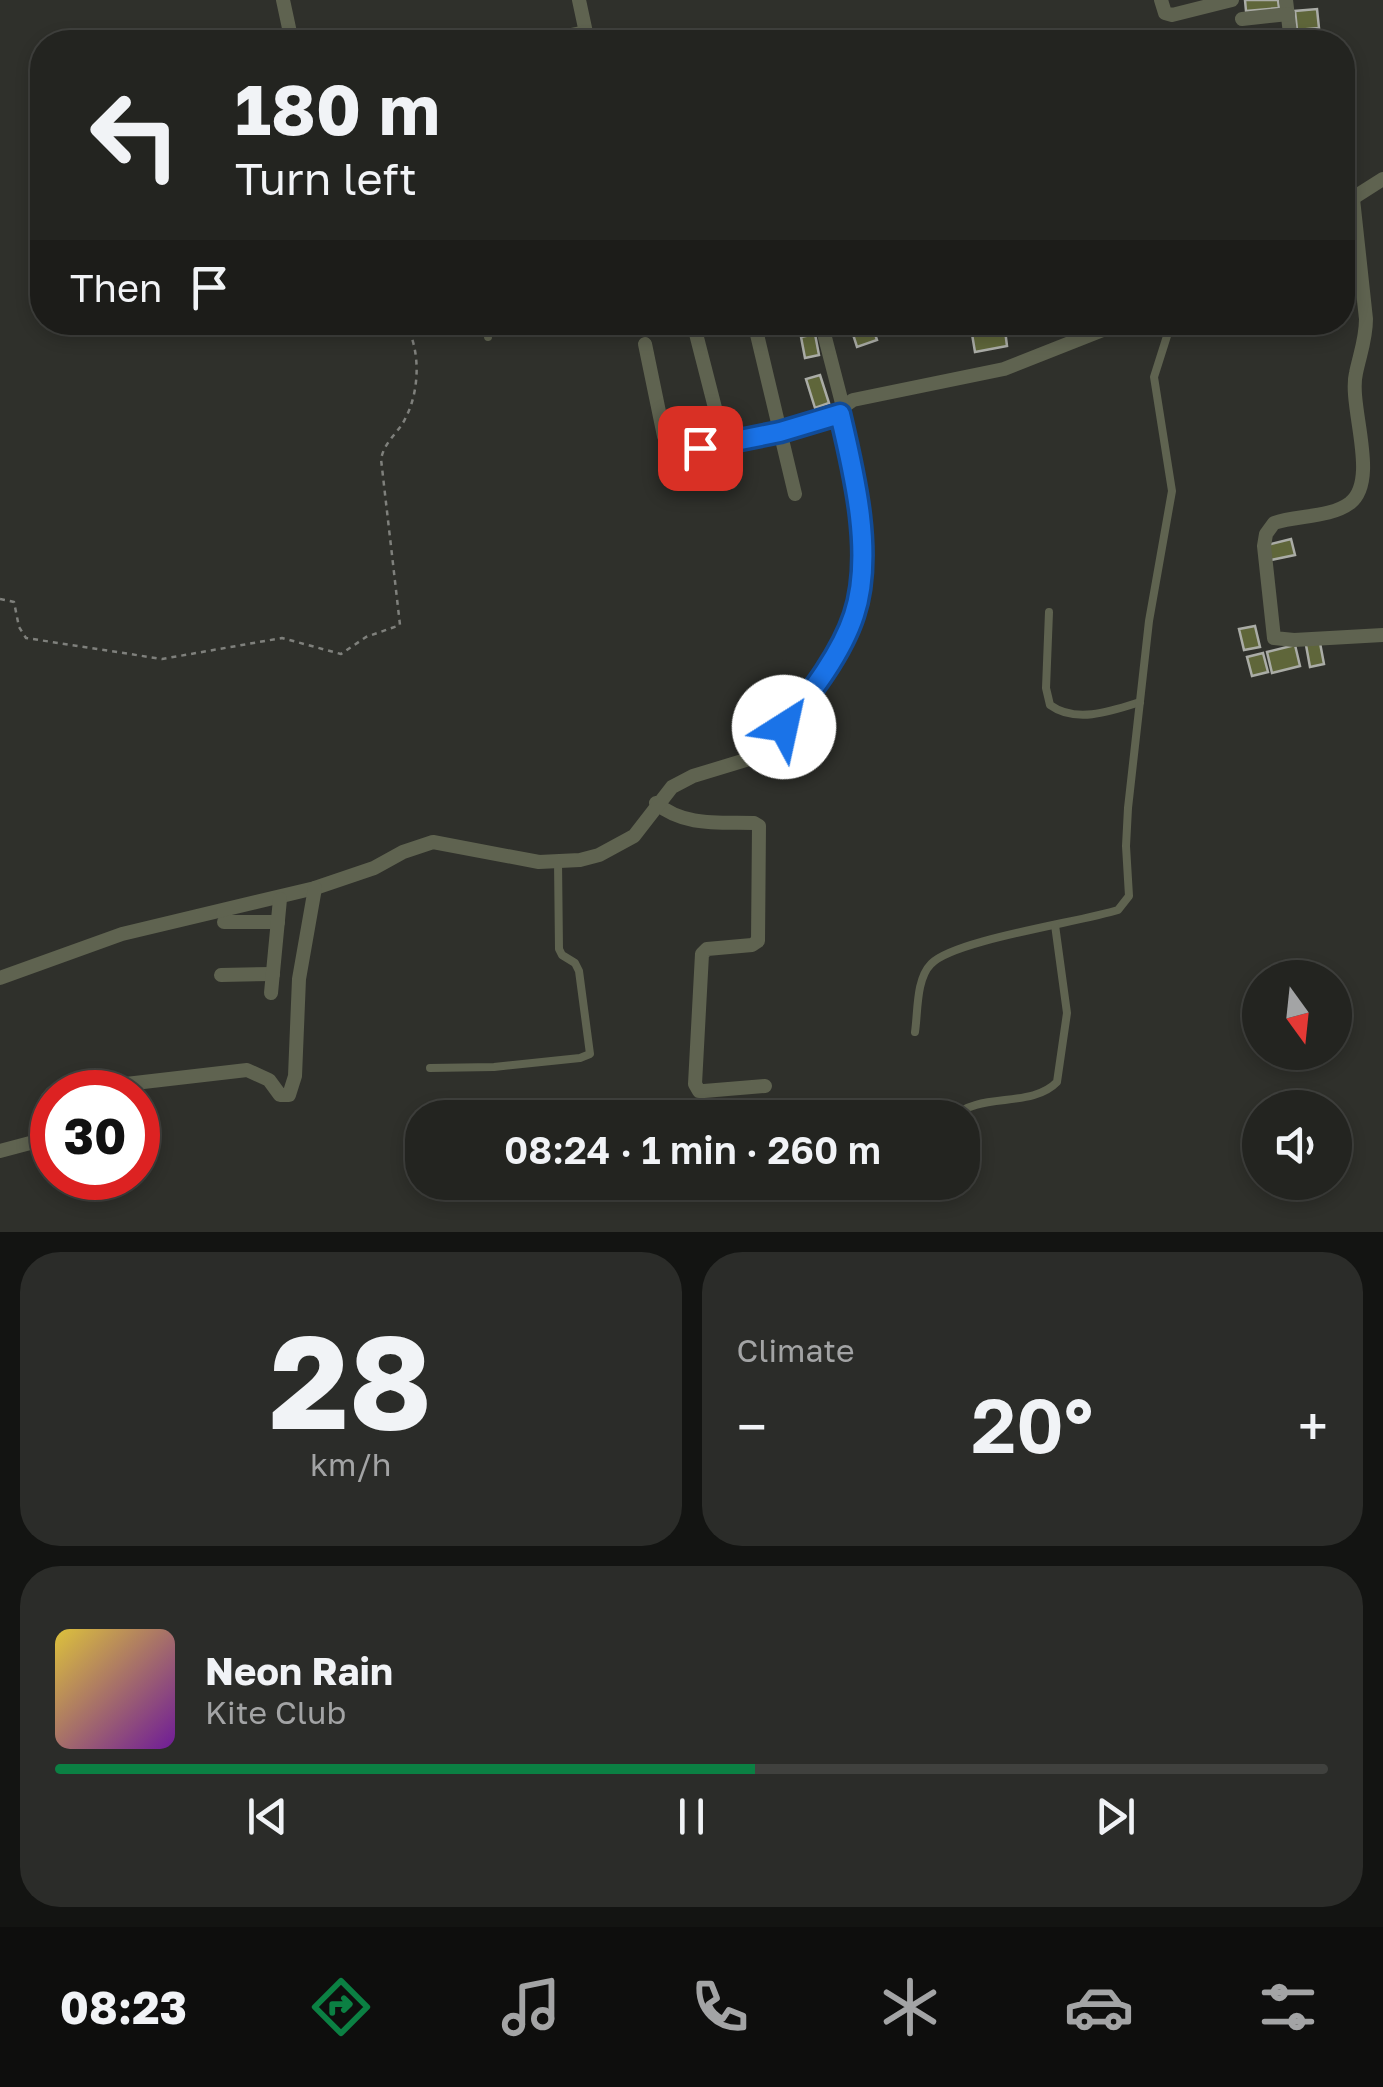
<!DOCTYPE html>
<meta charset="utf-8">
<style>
:root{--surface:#232420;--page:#2b2c29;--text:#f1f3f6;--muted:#a3a4a5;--line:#40413e;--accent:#0b8043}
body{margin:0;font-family:"Golos Text",sans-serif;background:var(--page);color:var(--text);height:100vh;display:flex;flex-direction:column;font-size:38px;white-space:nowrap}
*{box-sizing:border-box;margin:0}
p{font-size:32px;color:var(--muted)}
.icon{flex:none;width:55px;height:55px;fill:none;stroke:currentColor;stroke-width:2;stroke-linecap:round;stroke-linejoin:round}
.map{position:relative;height:1232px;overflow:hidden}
.panel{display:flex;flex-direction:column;gap:20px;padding:20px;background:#131412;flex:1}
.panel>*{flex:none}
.guide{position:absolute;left:30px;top:30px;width:1325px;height:305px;border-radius:40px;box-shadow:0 5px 15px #0003,0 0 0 2px var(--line);background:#232420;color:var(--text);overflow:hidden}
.needle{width:65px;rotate:165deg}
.fabs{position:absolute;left:1242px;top:960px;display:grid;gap:20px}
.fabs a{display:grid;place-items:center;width:110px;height:110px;border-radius:50%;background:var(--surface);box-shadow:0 5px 15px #0003,0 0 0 2px var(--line);font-size:50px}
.speed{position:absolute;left:30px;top:1070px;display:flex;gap:20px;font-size:50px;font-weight:700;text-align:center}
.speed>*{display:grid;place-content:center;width:130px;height:130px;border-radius:50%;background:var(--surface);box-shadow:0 5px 15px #0003,0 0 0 2px var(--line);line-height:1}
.speed .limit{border:15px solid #d22;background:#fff;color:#111}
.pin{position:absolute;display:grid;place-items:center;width:85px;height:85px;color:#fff;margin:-42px;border-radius:20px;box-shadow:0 5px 15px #0006}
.me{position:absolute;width:110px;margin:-55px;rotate:35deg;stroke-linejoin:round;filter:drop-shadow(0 0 8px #0008)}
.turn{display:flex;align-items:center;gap:35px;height:210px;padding:0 40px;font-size:45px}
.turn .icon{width:130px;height:130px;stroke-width:2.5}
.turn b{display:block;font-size:70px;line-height:85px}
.then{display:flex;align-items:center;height:95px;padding:0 40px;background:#0003;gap:20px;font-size:38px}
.big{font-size:75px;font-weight:600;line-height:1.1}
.panel .widget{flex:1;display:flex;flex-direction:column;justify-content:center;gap:15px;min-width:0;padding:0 35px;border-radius:40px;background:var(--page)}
.panel .dial{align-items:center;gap:0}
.dial b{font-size:130px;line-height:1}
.song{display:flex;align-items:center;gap:30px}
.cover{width:120px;height:120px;border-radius:15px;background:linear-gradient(135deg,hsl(50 70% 55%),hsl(280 70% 35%))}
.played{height:10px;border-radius:5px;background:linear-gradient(90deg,var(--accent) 55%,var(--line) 55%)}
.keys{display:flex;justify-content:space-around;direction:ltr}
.heat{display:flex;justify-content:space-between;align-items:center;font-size:55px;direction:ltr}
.panel .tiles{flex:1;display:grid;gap:20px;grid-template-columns:1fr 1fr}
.widget:last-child{grid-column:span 2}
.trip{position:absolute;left:405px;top:1100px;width:575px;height:100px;border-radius:40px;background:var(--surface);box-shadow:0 5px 15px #0003,0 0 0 2px var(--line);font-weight:600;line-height:100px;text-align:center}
.menu{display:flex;height:160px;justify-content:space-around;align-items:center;background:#0e0e0d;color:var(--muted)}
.menu .icon{width:70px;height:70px}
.menu .current{color:var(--accent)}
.menu b{font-size:45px;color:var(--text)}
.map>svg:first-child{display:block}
.building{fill:#5f663a;stroke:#aaaca6;stroke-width:2.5}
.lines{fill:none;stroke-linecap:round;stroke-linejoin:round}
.path{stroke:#7f807c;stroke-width:2.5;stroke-dasharray:5 5;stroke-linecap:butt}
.service{stroke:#5f6350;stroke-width:8}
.minor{stroke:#5f6350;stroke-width:14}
.route-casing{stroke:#114b97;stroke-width:25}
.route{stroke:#1a73e8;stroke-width:18}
</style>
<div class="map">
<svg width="1383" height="1232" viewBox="0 0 1383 1232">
<rect width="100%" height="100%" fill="#2f302b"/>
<g class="building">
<path d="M1245 0H1278L1279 8 1246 11Z"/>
<path d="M1317 9 1319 28 1297 30 1295 11Z"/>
<path d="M857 322H871L877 340 857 347 850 325Z"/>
<path d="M970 322H1004L1007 346 975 352Z"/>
<path d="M815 334 819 355 805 358 801 337Z"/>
<path d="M820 375 829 403 815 408 806 379Z"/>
<path d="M1291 539 1295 555 1271 560 1267 545Z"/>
<path d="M1255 626 1260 647 1244 650 1239 629Z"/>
<path d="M1320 643 1324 664 1310 667 1306 645Z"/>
<path d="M1295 645 1300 666 1272 673 1267 652Z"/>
<path d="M1263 653 1268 672 1252 676 1247 657Z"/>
</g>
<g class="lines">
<g class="path">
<path d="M359 322 369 325 379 322"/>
<path d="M0 599 14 602 19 627 26 638 162 659 282 638 341 654 366 637 400 625 381 459C385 440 399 433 406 417 420 390 421 347 404 322"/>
</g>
<g class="service">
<path d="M486 322 488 337"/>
<path d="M1075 322 1076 339"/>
<path d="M1049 612 1046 688 1050 705C1076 724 1112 711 1140 702"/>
<path d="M915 1032C918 1012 916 979 931 964 953 940 1080 922 1118 910L1129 896 1126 846 1128 808 1149 621 1172 491 1154 377 1167 336V322"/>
<path d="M430 1068 494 1067 580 1058 590 1054 579 971 575 963 562 955 559 949 558 862"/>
<path d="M952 1118C979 1091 1031 1109 1057 1082L1067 1013 1055 925"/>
</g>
<g class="minor">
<path d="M283 0 292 42"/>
<path d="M579 0 588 42"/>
<path d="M1161 0 1165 13 1172 15 1232 0"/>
<path d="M1286 0 1291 42"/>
<path d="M1242 19 1288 14"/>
<path d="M535 42 586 32"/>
<path d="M1353 199 1366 319C1366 339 1360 354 1356 373 1348 406 1380 479 1350 503 1330 518 1297 515 1274 523L1266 534 1264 546 1274 638 1294 640 1383 635"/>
<path d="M1342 205 1383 179"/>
<path d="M693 322 724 443 780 432 839 414"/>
<path d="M754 322 795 494"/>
<path d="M645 344 664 436 671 451 724 443 731 482"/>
<path d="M843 407 853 400 1004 369 1123 322"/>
<path d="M656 803C684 827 720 822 754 823L759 826 758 941 752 945 707 949 702 954 695 1084 699 1091H704L765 1086"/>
<path d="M224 922H278"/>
<path d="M221 975 273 974"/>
<path d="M0 978 122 934 315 888 374 868 403 852 433 842 539 862 580 860 599 855 634 836 672 787 693 776 749 759 771 744 797 710 835 653 855 614 861 575 857 498 839 414 843 407 821 322"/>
<path d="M271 993 280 899"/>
<path d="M57 1092 247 1070 269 1080 280 1095H289L295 1076 299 979 315 888"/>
<path d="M0 1151 49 1138 47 1099 52 1093"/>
</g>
</g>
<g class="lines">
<defs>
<path id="route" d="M700 448 780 432 840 414C854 473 874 555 854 615 841 655 809 695 784 727"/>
</defs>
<use href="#route" class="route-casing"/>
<use href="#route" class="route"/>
</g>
</svg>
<div class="fabs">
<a><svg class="needle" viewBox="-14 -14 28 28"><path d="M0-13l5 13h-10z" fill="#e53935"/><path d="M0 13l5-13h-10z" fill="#a3a4a5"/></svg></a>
<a><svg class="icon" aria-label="sound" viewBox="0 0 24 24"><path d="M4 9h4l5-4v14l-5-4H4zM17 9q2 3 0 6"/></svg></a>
</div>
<div class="speed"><div class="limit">30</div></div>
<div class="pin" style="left:700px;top:448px;background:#d93025"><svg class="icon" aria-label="arrive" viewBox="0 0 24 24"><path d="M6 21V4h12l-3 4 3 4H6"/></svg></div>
<svg class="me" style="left:784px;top:727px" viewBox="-20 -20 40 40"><circle r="19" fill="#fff"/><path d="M0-13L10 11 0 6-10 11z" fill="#1a73e8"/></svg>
<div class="trip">08:24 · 1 min · 260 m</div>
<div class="guide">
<div class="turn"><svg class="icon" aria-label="left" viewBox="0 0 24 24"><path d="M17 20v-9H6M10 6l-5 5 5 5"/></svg><div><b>180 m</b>Turn left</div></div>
<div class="then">Then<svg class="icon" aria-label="arrive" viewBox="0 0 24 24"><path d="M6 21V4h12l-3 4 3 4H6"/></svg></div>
</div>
</div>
<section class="panel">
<div class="tiles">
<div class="widget dial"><b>28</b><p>km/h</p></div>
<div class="widget"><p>Climate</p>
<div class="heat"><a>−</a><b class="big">20°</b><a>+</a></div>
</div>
<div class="widget">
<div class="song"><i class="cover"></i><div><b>Neon Rain</b><p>Kite Club</p></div></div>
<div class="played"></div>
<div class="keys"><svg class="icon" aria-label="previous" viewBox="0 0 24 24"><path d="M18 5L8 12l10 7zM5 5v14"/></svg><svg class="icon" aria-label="pause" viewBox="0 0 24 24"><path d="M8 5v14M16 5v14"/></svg><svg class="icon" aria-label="next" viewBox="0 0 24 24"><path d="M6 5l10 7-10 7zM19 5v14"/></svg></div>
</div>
</div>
</section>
<nav class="menu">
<b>08:23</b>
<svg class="icon current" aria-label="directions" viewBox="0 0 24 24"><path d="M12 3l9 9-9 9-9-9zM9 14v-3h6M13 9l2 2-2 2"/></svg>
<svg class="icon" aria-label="music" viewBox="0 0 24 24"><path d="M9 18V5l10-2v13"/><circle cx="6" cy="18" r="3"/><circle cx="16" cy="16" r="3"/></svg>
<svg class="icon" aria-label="phone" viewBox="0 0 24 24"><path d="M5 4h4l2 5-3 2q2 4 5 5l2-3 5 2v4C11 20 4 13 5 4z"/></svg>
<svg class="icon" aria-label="climate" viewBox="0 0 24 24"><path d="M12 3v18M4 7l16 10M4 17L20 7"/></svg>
<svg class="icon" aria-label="car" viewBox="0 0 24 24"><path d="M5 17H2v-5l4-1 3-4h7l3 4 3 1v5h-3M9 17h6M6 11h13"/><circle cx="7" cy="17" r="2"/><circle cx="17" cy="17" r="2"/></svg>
<svg class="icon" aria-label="filters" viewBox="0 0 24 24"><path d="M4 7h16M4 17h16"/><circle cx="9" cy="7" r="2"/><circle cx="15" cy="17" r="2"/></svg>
</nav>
